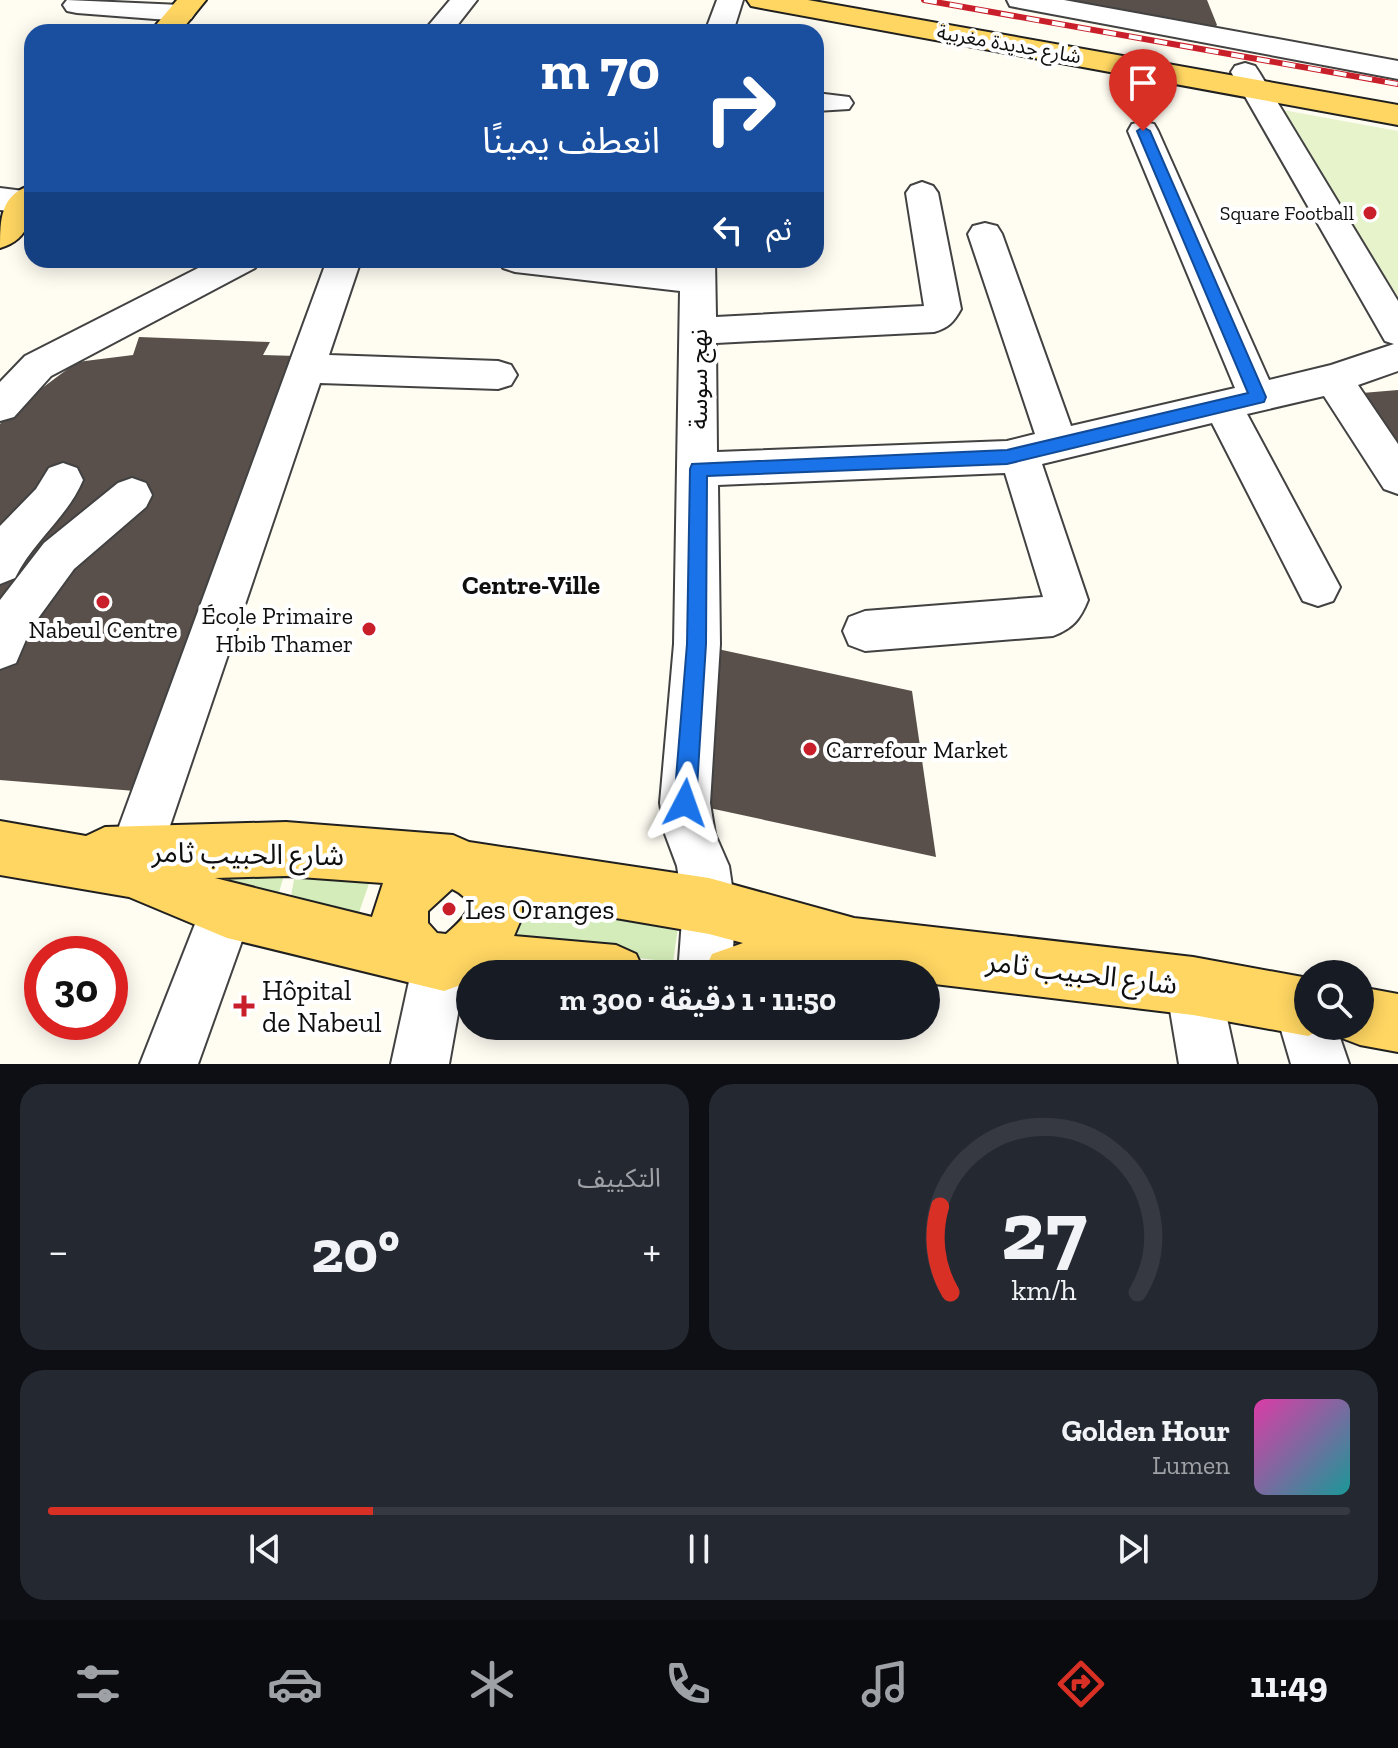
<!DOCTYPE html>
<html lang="ar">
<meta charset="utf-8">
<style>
:root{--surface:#171b24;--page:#242831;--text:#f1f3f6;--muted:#9ea1a6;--line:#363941;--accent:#d93025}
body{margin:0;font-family:"Zilla Slab","Noto Sans Arabic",serif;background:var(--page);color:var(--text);direction:rtl;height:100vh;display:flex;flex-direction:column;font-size:30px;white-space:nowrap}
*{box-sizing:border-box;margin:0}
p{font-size:26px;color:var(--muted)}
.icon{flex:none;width:44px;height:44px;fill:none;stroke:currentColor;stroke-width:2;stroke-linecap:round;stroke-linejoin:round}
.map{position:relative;height:1064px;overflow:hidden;direction:ltr}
.sheet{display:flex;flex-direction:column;gap:20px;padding:20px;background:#0d0f14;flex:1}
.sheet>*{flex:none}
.banner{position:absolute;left:24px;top:24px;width:800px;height:244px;border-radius:24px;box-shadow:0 4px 20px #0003;direction:rtl;background:#1a4fa0;color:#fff;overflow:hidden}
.tools{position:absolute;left:1294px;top:960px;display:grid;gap:16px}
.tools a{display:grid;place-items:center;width:80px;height:80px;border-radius:50%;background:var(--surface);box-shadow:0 4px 20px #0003;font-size:40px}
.speed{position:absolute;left:24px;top:936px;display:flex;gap:16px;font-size:40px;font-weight:700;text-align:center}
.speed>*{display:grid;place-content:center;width:104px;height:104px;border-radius:50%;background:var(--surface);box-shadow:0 4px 20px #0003;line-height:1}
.speed .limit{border:12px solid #d22;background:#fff;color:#111}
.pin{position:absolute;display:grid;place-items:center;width:68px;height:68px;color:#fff;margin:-82px -34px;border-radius:50% 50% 50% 0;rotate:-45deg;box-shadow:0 0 8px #0007}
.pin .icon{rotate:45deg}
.me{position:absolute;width:88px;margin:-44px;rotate:4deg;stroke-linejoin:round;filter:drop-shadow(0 0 6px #0008)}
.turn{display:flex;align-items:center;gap:28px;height:168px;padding:0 32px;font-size:36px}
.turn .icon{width:104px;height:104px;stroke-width:2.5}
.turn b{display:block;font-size:56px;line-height:68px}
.then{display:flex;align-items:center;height:76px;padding:0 32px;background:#0003;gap:16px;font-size:30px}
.big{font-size:60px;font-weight:700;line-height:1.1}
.sheet .card{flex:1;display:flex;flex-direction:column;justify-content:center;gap:12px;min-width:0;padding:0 28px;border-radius:24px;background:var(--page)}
.sheet .dial{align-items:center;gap:0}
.dial svg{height:208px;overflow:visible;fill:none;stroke:var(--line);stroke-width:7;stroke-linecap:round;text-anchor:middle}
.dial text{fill:var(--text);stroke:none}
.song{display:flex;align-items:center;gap:24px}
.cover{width:96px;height:96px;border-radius:12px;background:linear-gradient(135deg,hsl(320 70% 55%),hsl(180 70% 35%))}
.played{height:8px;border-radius:4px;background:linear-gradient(90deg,var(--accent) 25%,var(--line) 25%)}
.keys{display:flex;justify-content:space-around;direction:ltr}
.heat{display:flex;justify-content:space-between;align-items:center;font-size:44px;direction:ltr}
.sheet .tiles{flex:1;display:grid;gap:20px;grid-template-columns:1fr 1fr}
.card:last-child{grid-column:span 2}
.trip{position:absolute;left:456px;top:960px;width:484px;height:80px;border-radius:40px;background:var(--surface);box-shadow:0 4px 20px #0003;font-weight:700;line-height:80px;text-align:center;direction:rtl}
.tabs{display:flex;height:128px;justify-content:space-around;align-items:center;background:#090b0e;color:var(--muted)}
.tabs .icon{width:56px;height:56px}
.tabs .active{color:var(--accent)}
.tabs b{font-size:36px;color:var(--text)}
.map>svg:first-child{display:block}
.green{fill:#d4ecb9}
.pitch{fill:#e6f3cb}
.building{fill:#59504b}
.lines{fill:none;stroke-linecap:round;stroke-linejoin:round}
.minor-casing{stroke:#424242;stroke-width:4}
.major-casing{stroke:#202020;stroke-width:4}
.minor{fill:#fff;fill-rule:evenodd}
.major{fill:#ffd662;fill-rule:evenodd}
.rail-casing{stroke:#c81f2a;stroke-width:6}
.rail{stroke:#fff;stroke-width:4;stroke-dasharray:13;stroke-linecap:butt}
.route{fill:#1a73e8;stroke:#114b97;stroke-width:2}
.poi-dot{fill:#c81f2a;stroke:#fff;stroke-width:3}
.labels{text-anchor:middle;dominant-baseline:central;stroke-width:8;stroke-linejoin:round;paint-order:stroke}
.far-street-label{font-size:20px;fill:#0f0f0f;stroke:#fff}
.far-poi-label{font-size:20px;fill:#0f0f0f;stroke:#fff;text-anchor:end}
.street-label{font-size:24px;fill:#0f0f0f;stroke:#fff}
.poi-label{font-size:24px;fill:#0f0f0f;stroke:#fff;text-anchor:end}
.neighbourhood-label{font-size:26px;font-weight:bold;fill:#0f0f0f;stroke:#fff}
.near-street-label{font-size:28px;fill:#0f0f0f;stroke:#fff}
.near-poi-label{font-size:28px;fill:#0f0f0f;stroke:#fff;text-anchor:start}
</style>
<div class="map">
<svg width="1398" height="1064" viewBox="0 0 1398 1064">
<rect width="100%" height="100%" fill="#fffcf2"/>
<g class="green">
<path d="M232 870 285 872 275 906 222 893Z"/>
<path d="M295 874 371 878 356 921 289 907Z"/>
<path d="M527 901 678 928 673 962 515 944Z"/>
</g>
<path class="pitch" d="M1272 108 1398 131V296Z"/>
<g class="building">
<path d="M1060 0H1207L1217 25 1214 28Z"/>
<path d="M139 337 270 342 263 355 297 356 135 791 0 780V424L10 412 77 362 133 355Z"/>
<path d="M1398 390V448L1362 393Z"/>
<path d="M699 645 912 691 936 857 700 806Z"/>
</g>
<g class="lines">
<defs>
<g id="minor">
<path d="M67 0 181 5 191 7 195 13 191 19 181 21 77 13 67 11 63 5Z"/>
<path d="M450 0H477L452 32H423Z"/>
<path d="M717 0H743L733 32H705Z"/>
<path d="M1007 0H1064L1398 61V79L1020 8 1010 6Z"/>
<path d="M1245 63 1255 66 1259 72 1398 301V371L1358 385 1398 444V494L1384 489 1324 396 1247 414 1340 587 1333 601 1318 606 1303 601 1212 423 1042 464 1088 600C1080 620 1073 628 1053 636L865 651 849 645 843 631 849 617 865 611 1043 597 1005 473 718 485 720 644 710 803 715 834 729 866 735 906 732 974H678L683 906 677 866 665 834 660 803 674 644 680 291 515 272 503 268 498 260H620L681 267V260H715L716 317 924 306 906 193 911 186 922 182 933 186 938 193 961 309C954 322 948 328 934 332L716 343 717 452 1007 441 1035 434 968 234 973 226 985 223 997 226 1002 234 1071 426 1235 388 1128 131 1132 124 1143 122 1154 124 1158 131 1269 380 1331 365 1394 344 1385 341 1231 72 1235 66Z"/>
<path d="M816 93 849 97 853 103 849 109 816 111Z"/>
<path d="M0 188 32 192V214L0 210Z"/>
<path d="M214 260H260L255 268 51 376 14 417 0 421V382L25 356Z"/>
<path d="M327 260H361L329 355 498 361 511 365 517 375 511 385 498 389 320 383 155 870 147 888 129 896 111 888 103 870Z"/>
<path d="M63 463 77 468 83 480C67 518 33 541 15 578L0 584V526L36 489 49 468Z"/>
<path d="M132 478 146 483 152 495 146 507 74 569 31 628 16 663 0 669V600L44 543 118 483Z"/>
<path d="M227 884 246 891 253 910 198 1064H140L208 891Z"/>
<path d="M440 936 459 944 467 963 449 1064H391L413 963 421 944Z"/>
<path d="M1193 959 1212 967 1220 986 1237 1064H1179L1166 986 1174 967Z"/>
<path d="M1302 978 1308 981V1026H1336L1349 1064H1291L1274 1006 1282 986Z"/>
</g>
<g id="major">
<path d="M177 0H206L180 32H150Z"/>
<path d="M747 0H808L1398 105V125L761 8 751 6Z"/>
<path d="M32 185C32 213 32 239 0 248 0 220 0 194 32 185Z"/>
<path d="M0 821 86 836 105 827 286 822 453 835 469 842 709 878 854 918 1193 957 1308 978V1026H1329L1308 1036 1193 1015 926 983V974H703L712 954 743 943 709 934 522 902V917L514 936 616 945 636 954 645 974H470V988L458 986 444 991 227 938 129 897 0 875ZM286 876 383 883 372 917 215 878ZM452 889C482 903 463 919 446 934L437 933 428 923V911Z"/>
<path d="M1360 987 1398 994V1052L1360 1045 1339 1037 1335 1026H1360Z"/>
</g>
</defs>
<use href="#minor" class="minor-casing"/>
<use href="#major" class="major-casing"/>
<use href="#minor" class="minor"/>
<use href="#major" class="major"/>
<defs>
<path id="rail" d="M924 0 1398 84"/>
</defs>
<use href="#rail" class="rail-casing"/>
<use href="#rail" class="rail"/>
</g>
<path class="route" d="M1143 127 1150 131 1266 397 1264 402 1007 464 707 476 706 644 696 803 693 811 685 814 677 811 674 803 687 644 690 469 692 464 1007 450 1248 393 1137 131Z"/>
<g class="poi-dot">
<circle cx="1370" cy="213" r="8"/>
<circle cx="103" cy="602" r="8"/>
<circle cx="369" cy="629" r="8"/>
<circle cx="810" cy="749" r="8"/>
<circle cx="449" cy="909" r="8"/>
<path d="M240 994h8v8h8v8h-8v8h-8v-8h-8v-8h8z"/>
</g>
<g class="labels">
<g class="far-street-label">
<text transform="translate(1009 44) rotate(10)">شارع جديدة مغربية</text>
</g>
<g class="far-poi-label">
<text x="1354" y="213">Square Football</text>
</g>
<g class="street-label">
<text transform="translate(698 379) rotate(-90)">نهج سوسة</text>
</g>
<g class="poi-label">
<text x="353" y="615">École Primaire<tspan x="353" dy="28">Hbib Thamer</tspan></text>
<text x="103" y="629" text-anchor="middle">Nabeul Centre</text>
<text x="826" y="749" text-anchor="start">Carrefour Market</text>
</g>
<g class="neighbourhood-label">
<text x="531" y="585">Centre-Ville</text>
</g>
<g class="near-street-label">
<text transform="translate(248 854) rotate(1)">شارع الحبيب ثامر</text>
<text transform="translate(1082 973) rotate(7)">شارع الحبيب ثامر</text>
</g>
<g class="near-poi-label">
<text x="465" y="909">Les Oranges</text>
<text x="262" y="990">Hôpital<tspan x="262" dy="32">de Nabeul</tspan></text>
</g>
</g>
</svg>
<div class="tools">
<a><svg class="icon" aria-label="search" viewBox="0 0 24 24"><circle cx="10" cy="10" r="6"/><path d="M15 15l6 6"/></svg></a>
</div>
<div class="speed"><div class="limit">30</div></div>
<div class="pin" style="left:1143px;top:131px;background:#d93025"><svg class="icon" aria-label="arrive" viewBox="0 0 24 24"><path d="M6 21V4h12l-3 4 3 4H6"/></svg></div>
<svg class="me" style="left:685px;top:803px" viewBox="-20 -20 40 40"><path d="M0-17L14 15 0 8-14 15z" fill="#1a73e8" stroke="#fff" stroke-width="4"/></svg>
<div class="trip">11:50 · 1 دقيقة · 300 m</div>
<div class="banner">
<div class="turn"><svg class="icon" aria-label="right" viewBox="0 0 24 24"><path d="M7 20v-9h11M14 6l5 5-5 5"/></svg><div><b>70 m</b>انعطف يمينًا</div></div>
<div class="then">ثم<svg class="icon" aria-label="left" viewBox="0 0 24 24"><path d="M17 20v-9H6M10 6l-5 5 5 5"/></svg></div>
</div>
</div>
<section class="sheet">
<div class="tiles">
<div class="card dial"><svg viewBox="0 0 100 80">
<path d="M14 69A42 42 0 1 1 86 69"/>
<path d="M14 69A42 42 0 0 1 10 36" stroke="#d93025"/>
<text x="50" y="56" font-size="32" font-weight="700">27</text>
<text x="50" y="72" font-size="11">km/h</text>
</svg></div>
<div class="card"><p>التكييف</p>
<div class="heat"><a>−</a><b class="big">20°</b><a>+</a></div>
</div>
<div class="card">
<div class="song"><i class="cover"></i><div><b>Golden Hour</b><p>Lumen</p></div></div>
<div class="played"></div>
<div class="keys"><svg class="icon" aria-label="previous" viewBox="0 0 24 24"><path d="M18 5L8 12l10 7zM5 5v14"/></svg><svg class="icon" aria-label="pause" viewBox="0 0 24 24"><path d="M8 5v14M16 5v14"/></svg><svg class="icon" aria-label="next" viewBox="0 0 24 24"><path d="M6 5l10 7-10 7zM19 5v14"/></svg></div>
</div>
</div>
</section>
<nav class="tabs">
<b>11:49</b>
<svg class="icon active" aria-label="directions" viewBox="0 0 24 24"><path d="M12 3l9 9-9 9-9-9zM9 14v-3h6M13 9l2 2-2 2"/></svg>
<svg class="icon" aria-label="music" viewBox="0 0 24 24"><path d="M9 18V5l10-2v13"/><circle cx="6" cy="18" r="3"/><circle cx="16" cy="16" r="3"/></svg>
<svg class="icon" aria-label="phone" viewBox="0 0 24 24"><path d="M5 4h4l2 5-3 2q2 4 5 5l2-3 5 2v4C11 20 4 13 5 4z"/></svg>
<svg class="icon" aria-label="climate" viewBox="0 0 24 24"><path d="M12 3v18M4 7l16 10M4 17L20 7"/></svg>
<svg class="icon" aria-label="car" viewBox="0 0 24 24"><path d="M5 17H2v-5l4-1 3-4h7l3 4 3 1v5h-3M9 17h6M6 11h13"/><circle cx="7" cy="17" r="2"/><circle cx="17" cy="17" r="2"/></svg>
<svg class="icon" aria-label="filters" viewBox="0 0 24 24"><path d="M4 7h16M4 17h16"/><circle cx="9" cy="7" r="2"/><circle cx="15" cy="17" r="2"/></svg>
</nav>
